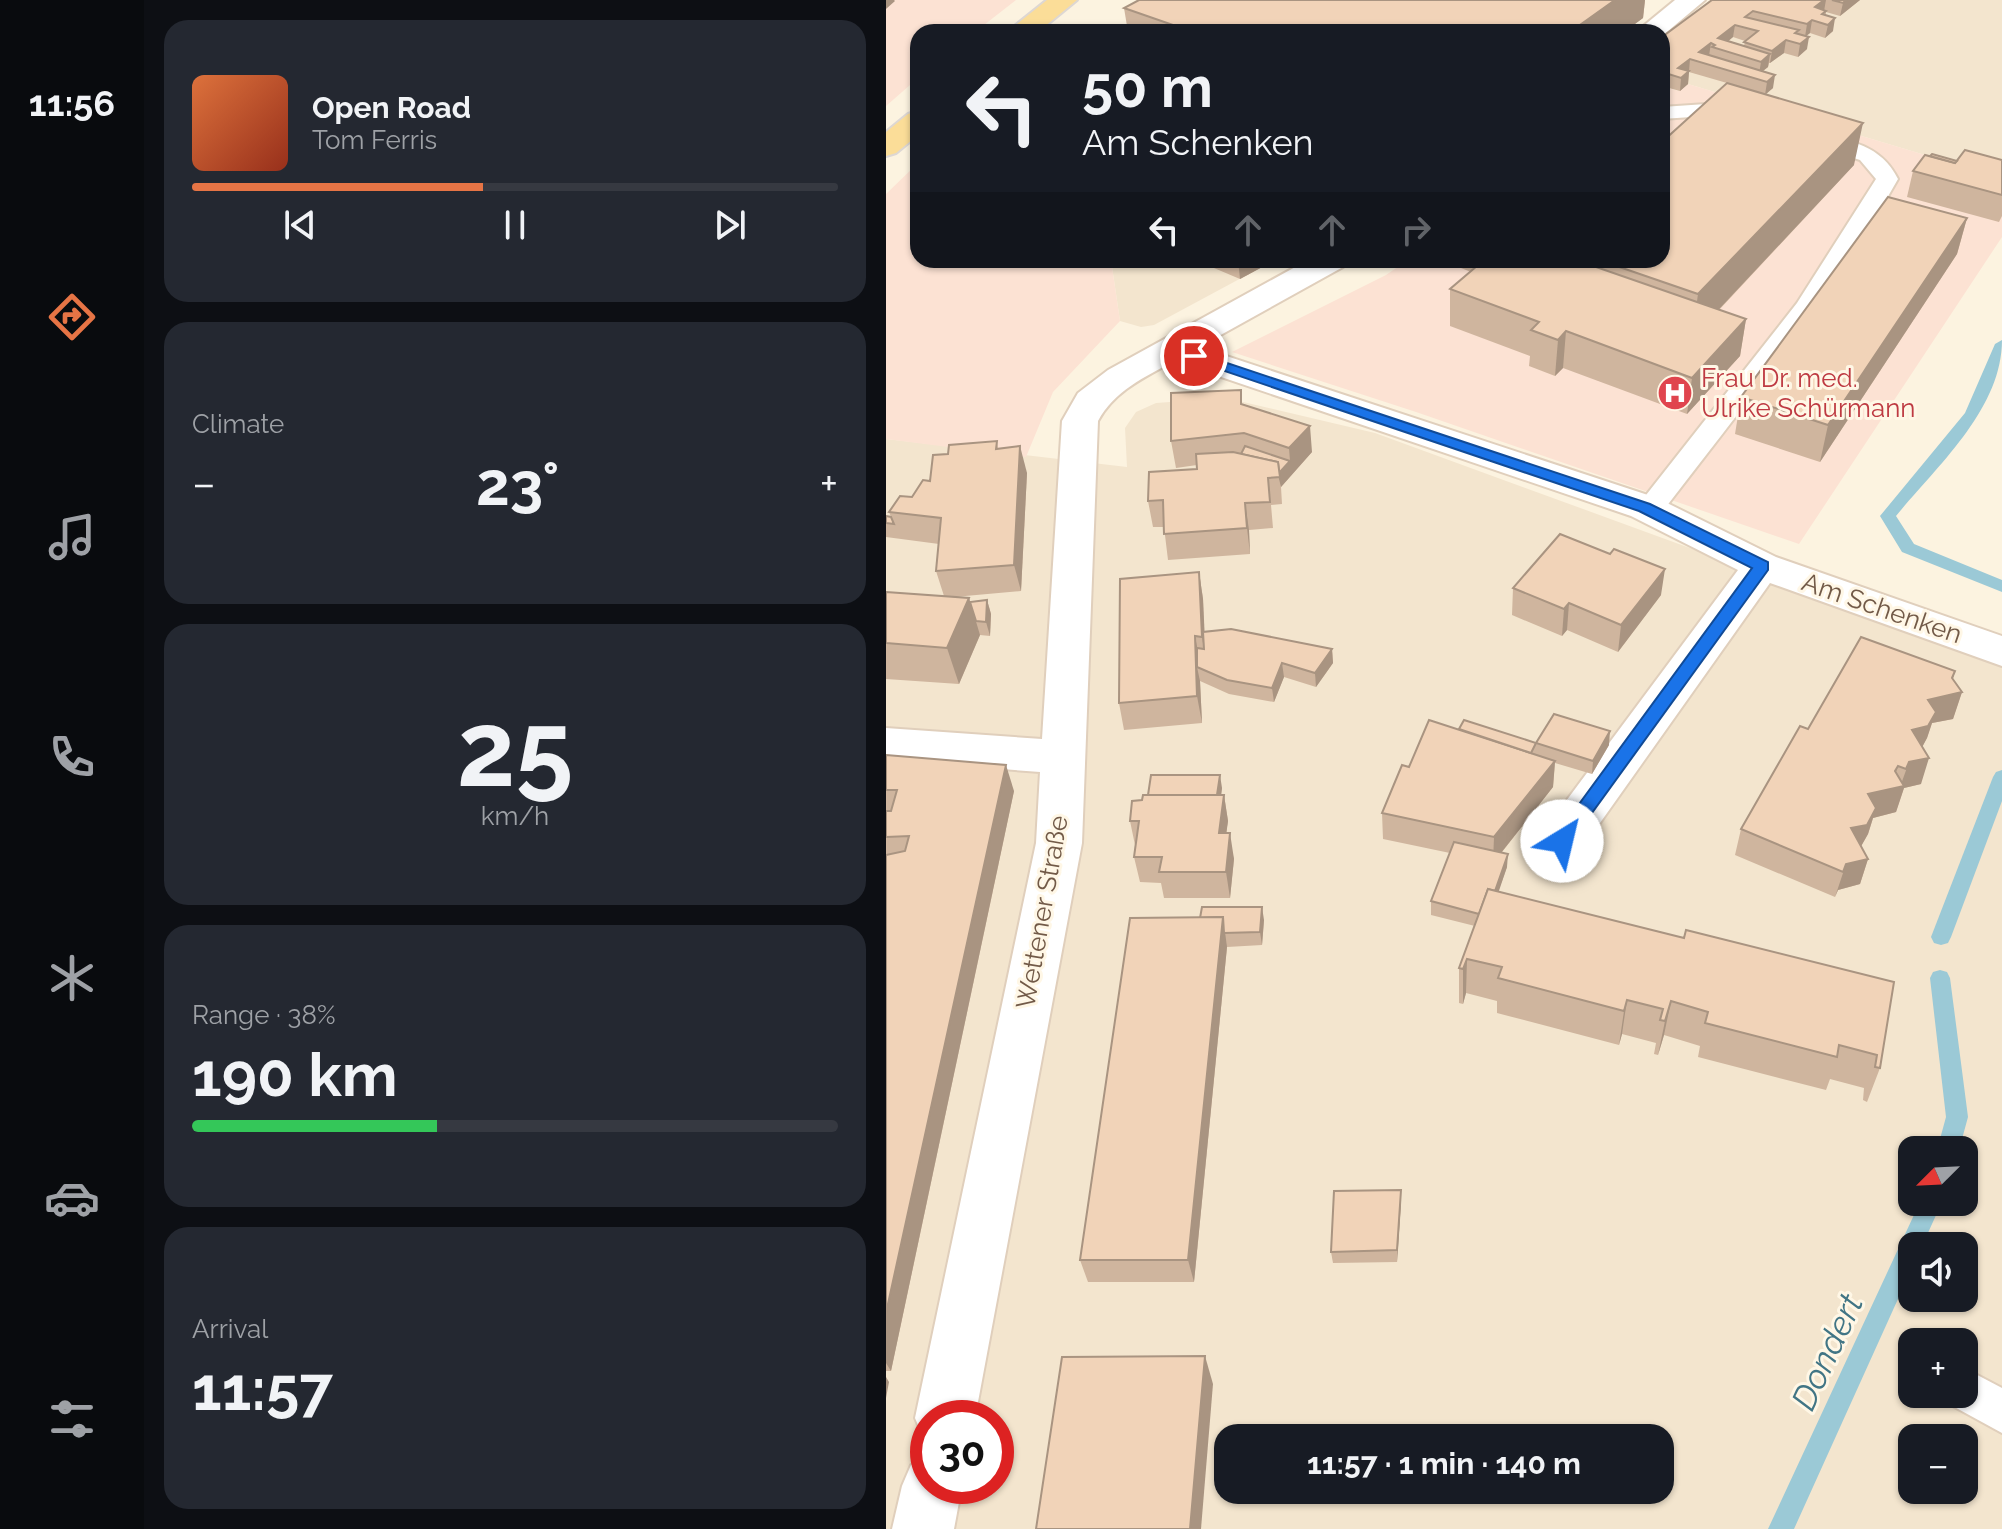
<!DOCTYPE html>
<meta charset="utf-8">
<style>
:root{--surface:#171b24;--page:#242831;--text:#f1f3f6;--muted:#9ea1a6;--line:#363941;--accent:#e67445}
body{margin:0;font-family:Raleway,sans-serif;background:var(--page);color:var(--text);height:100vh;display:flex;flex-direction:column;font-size:30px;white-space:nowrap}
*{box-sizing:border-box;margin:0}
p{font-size:26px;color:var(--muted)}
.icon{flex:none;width:44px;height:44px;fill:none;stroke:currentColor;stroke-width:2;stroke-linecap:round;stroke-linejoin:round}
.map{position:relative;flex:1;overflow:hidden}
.drawer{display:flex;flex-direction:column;gap:20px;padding:20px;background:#0d0f14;width:742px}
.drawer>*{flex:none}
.top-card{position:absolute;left:24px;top:24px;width:760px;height:244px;border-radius:24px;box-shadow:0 2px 6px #0004;background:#171b24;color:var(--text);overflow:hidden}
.needle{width:52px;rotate:246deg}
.controls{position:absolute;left:1012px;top:1136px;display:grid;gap:16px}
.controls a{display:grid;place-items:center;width:80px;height:80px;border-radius:16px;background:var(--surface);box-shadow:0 2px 6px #0004;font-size:40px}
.speed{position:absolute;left:24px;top:1400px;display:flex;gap:16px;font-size:40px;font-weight:700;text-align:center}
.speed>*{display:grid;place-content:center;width:104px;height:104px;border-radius:50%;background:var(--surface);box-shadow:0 2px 6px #0004;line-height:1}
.speed .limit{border:12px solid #d22;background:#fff;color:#111}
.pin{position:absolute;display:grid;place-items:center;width:68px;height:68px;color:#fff;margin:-34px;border:4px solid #fff;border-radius:50%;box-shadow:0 2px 8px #0007}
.me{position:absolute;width:88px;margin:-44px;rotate:36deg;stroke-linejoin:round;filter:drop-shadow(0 0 6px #0008)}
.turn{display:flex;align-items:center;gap:28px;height:168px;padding:0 40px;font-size:36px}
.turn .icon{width:104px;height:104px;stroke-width:2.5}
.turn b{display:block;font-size:56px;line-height:68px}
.lanes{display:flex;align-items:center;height:76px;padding:0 40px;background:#0003;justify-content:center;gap:40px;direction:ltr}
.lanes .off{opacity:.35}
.big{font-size:60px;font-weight:700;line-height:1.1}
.drawer .widget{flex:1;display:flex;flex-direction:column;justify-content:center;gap:12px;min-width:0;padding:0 28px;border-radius:24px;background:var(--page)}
.drawer .dial{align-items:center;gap:0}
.dial b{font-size:104px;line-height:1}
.song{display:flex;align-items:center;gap:24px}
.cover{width:96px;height:96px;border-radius:12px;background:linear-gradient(135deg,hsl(20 70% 55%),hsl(10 70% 35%))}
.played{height:8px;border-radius:4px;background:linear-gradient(90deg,var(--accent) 45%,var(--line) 45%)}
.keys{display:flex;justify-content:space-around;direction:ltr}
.heat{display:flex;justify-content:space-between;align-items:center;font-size:44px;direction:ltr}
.charge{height:12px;border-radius:6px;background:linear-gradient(90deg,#34c759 38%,var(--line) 0)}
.trip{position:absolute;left:328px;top:1424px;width:460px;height:80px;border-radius:24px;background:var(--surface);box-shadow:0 2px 6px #0004;font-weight:700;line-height:80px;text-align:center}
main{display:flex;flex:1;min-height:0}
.tabs{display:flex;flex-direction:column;width:144px;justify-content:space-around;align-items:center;background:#090b0e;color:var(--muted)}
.tabs .icon{width:56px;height:56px}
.tabs .on{color:var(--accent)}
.tabs b{font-size:36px;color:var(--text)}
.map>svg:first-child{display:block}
.residential{fill:#f3e5ce;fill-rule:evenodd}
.commercial{fill:#fce2d3}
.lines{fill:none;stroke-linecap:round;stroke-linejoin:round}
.stream{fill:#9bc9d6;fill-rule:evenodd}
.lane-casing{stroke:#e0cfbc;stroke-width:4}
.street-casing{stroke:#e0cfbc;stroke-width:4}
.primary-casing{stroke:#ddd7d3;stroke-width:4}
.lane{fill:#fff;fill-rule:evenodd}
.street{fill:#fff;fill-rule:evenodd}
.primary{fill:#fbdd98;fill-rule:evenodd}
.wall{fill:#cfb59e;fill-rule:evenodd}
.shaded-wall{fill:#a99481}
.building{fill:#f1d3b8;stroke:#a99481;stroke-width:2}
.route{fill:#1a73e8;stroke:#114b97;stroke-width:2}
.labels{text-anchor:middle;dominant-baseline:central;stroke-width:6;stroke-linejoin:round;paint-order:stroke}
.health-label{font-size:26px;fill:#be3a42;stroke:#fff7e6;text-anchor:start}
.street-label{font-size:26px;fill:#725a48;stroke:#fff7e6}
.near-water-label{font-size:34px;font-style:italic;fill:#417585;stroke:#fff7e6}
</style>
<main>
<nav class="tabs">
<b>11:56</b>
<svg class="icon on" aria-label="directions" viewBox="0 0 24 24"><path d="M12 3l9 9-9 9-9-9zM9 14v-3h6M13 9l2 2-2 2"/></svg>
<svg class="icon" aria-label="music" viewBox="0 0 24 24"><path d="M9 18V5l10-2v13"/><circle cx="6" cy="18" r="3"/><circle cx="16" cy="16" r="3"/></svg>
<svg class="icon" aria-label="phone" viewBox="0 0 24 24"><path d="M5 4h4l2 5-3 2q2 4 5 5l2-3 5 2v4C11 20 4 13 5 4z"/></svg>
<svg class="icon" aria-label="climate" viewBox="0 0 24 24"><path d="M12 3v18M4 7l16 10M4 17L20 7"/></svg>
<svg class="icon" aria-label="car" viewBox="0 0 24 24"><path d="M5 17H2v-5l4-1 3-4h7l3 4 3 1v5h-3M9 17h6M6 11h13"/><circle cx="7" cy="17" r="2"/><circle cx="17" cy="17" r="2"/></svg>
<svg class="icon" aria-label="filters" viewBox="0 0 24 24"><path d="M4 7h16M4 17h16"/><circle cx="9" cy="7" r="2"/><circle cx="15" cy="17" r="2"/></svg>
</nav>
<section class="drawer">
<div class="widget">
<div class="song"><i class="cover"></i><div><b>Open Road</b><p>Tom Ferris</p></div></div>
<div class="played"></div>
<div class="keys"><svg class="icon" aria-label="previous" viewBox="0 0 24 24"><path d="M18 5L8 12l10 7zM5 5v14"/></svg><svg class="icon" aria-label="pause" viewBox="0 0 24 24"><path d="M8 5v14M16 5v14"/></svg><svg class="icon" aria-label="next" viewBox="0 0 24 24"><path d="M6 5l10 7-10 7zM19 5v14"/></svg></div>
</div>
<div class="widget"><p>Climate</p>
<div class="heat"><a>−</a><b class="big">23°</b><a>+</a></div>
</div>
<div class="widget dial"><b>25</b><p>km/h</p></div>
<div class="widget"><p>Range · 38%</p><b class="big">190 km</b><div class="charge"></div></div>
<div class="widget"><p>Arrival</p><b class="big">11:57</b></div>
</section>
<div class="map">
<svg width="1116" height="1529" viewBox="0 0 1116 1529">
<rect width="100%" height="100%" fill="#fcf3e0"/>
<g class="residential">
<path d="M833 0H1116V178L802 84 794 91 776 86V43Z"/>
<path d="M225 260H389L268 325 255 327 234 321Z"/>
<path d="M340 398 489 433 1116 662V1529H0V439L241 467 239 428 250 412 270 403ZM1026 1150H1078V1202H1026ZM1026 1246H1078V1298H1026ZM1026 1342H1078V1394H1026ZM42 1418H110V1486H42ZM342 1438H774V1490H342ZM1026 1438H1078V1490H1026Z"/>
</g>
<g class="commercial">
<path d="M0 0H130L89 32H32V78L0 106Z"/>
<path d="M802 84 1116 178V237L913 544 530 412 346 352 500 275 522 260H776V86L793 91Z"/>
<path d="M32 163V260H225L234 321 167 392 140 457 0 439V194Z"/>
</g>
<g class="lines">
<g class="stream">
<path d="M1116 340C1116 409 1051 466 1010 516L1028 544 1116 580V592L1016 552 994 516 1079 413 1109 344Z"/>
<path d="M1116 770V801L1065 937 1062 943 1055 945 1048 943 1045 937 1107 777 1110 772Z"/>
<path d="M1054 970 1061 972 1064 978 1082 1117 1073 1150H1051L1060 1117 1044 978 1047 972Z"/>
<path d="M1034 1202H1056L1036 1246H1026V1268L908 1529H882Z"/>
</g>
<defs>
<g id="lane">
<path d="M820 104 863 112 867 116 856 122 820 116 776 119V107Z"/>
<path d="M931 133C965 141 995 145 1012 179 944 300 857 407 773 516L763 519 753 516 749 510 753 504 911 303 990 179 974 160 923 144 920 139 923 134Z"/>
<path d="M1078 1368 1116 1388V1433L1063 1404 1059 1394H1078Z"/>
</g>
<g id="street">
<path d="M789 0H819L776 36V32H750Z"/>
<path d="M422 260H462L457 267 313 347 771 498 890 557 1116 636V666L884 583 692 854 676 859 660 854 653 841 660 828 852 570 745 516 288 361C259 377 228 391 212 421L196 843 89 1418H42V1441L38 1439 29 1418 150 843 154 772 0 760V728L156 739 176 421 192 393 222 370Z"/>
<path d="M42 1457V1486H76L68 1529H6L16 1486 25 1465Z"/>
</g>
<g id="primary">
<path d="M161 0H191L152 32H121Z"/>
<path d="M32 111V135L10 153 0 156V132L22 114Z"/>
</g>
</defs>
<use href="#lane" class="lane-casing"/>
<use href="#street" class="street-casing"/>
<use href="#primary" class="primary-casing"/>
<use href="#lane" class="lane"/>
<use href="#street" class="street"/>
<use href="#primary" class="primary"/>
</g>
<g class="wall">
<path d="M253 0H759L757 18 738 32H242L238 8Z"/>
<path d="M826 0H974L954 16 940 12V16L947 31 939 38 924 33 920 36 921 49 912 57 898 53 884 63H883L882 67 877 71 887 88 879 94 968 165 833 310 860 319 854 356 801 414 677 368 669 376 643 366 644 356 564 326V289L585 272 575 268 573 260H776L841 83 803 72 802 84 794 91 776 86V37ZM847 37 859 41 858 46 842 41Z"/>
<path d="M1116 160V216L1113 222 1021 197 1027 171 1071 161Z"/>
<path d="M1081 218 1071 254 934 462 849 434 855 397Z"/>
<path d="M309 260H389L354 279Z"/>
<path d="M356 404 426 452 395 487 396 504 385 505 387 528 363 530 364 554 282 560 278 527H267L262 501 311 469V465L290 468 285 441Z"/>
<path d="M111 441 112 448 141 473 135 591 68 597 83 598 84 602 101 600 105 614 104 636 94 635 73 684 0 679V592L58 596 50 571 53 544 0 537V516L5 517 3 512 26 497 44 481 62 454Z"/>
<path d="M313 572 317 599 318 632 446 649 447 663 430 687 398 677 388 702 343 694 314 681 316 723 238 730 233 703Z"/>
<path d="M627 588 775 595 732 652 681 630 676 636 626 615Z"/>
<path d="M1069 671 1067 679 1076 692 1067 719 1046 723 1041 738 1036 747 1035 784 1018 788 1010 812 987 818 982 834 975 846 982 859 974 884 952 890 949 897 849 855 855 829 922 729Z"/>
<path d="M573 729 650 743 723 745 706 774 669 763 667 787 616 852 621 867 612 892 798 938 1008 982 994 1068 981 1102 977 1100 978 1088 944 1079 940 1090 812 1057 814 1046 778 1035 772 1055 768 1054 770 1043 736 1034 733 1045 611 1013V1001L580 993 577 1004 573 1003V968L589 926 545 915V901L564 853 497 839 496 813Z"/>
<path d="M0 755 128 791 5 1371H0Z"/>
<path d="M336 788 335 795H338L342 821 340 833 348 859 344 898H278L275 883 254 882 248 857 249 845 244 821 256 800Z"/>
<path d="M244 918 378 920 376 945 341 947 308 1282H202L194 1260Z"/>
<path d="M515 1202 511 1262 447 1263 445 1252Z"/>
</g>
<g class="shaded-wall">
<path d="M0 0H8L9 1 0 9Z"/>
<path d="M729 0H759L757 18 738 32H684Z"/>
<path d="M938 0H940L938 11 929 7Z"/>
<path d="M960 0H974L954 16 957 3Z"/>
<path d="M949 18 947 31 939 38 942 25Z"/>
<path d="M926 20 924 33 919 37 921 24Z"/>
<path d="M849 25 847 37 833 49 832 38Z"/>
<path d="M923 37 921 49 912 57 914 44Z"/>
<path d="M900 40 898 53 884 63 886 51Z"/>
<path d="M825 43 823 56 813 52Z"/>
<path d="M884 54 882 67 873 74 875 62Z"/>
<path d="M804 59 802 84 794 91 795 78 792 68Z"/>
<path d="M889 75 887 88 879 95 881 82Z"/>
<path d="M977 123 968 165 806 338 812 294Z"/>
<path d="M1081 218 1071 254 934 462 942 425Z"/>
<path d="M352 260H389L354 279Z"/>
<path d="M860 319 854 356 801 414 806 378Z"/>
<path d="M680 331 677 368 669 376 672 340Z"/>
<path d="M424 426 426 452 395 487 392 475 404 461 403 448Z"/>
<path d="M134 446 141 473 135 591 128 565Z"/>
<path d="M359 503 363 530 364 554 361 528Z"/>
<path d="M779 569 775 595 732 652 735 625Z"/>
<path d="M313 572 317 599 320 663 316 637Z"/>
<path d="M83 598 94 635 73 684 61 648Z"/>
<path d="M101 600 105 614 104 636 100 622Z"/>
<path d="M683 603 681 630 676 636 678 609Z"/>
<path d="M309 636 314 662 311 667 314 681 316 723 311 696Z"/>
<path d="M446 649 447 663 430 687 429 673Z"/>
<path d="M396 663 398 677 388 702 386 688Z"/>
<path d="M1069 671 1061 696 1076 692 1067 719 1046 723 1041 738 1033 753 1026 730 1042 700 1066 678Z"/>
<path d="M724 731 723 745 706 774 707 761Z"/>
<path d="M1043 758 1035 784 1018 788 1010 812 987 818 982 834 973 850 965 828 982 794 1009 771 1012 766 1004 789 1014 787 1023 762Z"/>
<path d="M669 761 667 787 607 863 608 837Z"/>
<path d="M120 765 128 791 5 1371 0 1363V1313Z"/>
<path d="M334 775 336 788 332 821 330 807Z"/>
<path d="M338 795 342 821 337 859 333 833Z"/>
<path d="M344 833 348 859 344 898 340 872Z"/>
<path d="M622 854 621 867 600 929V915Z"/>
<path d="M982 859 974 884 952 890 949 897 960 864Z"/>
<path d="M376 907 378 920 376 945 374 932Z"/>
<path d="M337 917 341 947 308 1282 302 1260Z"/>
<path d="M581 959 580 993 577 1004V969Z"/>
<path d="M741 1000 736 1034 733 1045 738 1011Z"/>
<path d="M785 1001 778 1035 772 1055 779 1021Z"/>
<path d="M515 1190V1202L511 1262V1250Z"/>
<path d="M319 1356 327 1384 315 1529H304Z"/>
<path d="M0 1377 3 1382 0 1398Z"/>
</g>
<g class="building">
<path d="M253 0H729L684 32H511L503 29 499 32H307L238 8Z"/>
<path d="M826 0H938L929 7 940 11 936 14 949 18 942 25 926 20 921 24 867 11 859 17 913 30 909 33 923 37 914 44 900 40 886 51 858 42 872 31 849 25 832 38 884 54 875 62 826 47 829 45 825 43 813 52 889 75 881 82 804 59 792 68 803 71 795 78 776 72V37Z"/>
<path d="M946 0H960L957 3Z"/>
<path d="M274 27 287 32H265Z"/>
<path d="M841 83 977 123 812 294 713 260H776V142Z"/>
<path d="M1079 150 1116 160V195L1027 171 1039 155 1069 163Z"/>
<path d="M1046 154 1071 161 1069 163 1044 156Z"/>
<path d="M1002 197 1081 218 942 425 855 397Z"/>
<path d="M598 260H690L860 319 806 378 680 331 672 340 645 330 653 322 564 289Z"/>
<path d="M355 390V404L424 426 403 448 358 433 285 441V393Z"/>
<path d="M111 441 110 449 134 446 128 565 50 571 55 518 3 512 14 496 26 497 37 480 44 481 47 455 62 454 63 445Z"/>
<path d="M359 446 404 461 393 473 392 462 355 454Z"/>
<path d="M347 452 392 462 394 477 382 478 384 502 359 503 361 528 278 534 277 500 262 501 263 472 311 469 310 454Z"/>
<path d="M0 516 5 517 8 524 0 523Z"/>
<path d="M674 534 724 554 728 549 779 569 735 625 683 603 678 609 627 588Z"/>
<path d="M313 572 316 637 309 636 311 696 233 703 234 579Z"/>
<path d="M0 592 83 598 61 648 0 643Z"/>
<path d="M101 600 100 622 90 621 84 602Z"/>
<path d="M345 629 446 649 429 673 396 663 386 688 341 680 311 667V648L318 649 317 632Z"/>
<path d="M975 637 1069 671 1066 678 1076 692 1042 700 1050 712 1042 726 1026 730 1043 758 1023 762 1020 769 1012 766 1009 771 1018 786 982 794 990 808 981 825 965 828 982 859 960 864 957 872 855 829 914 726 922 729Z"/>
<path d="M668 714 724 731 707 761 650 743Z"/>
<path d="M543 720 669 761 608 837 496 813 516 765 523 767Z"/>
<path d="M578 720 650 743 645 753 573 729Z"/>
<path d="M0 755 120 765 0 1313V855L19 851 23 836 0 837V811H5L11 790H0Z"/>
<path d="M265 775H334L331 795H262Z"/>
<path d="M257 795H338L333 833H344L340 872H273L276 857H248L253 821H244L246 801 256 800Z"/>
<path d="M568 842 622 854 609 891 602 889 593 914 545 901Z"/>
<path d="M602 889 798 938 800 930 1008 982 994 1068 989 1067 991 1055 953 1045 951 1057 819 1023 822 1012 785 1001 779 1021 774 1020 777 1009 741 1000 738 1011 612 978 616 967 581 959 577 969 573 968Z"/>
<path d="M316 907H376L374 932 338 933 337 917 314 918Z"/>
<path d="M337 917 302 1260H194L244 918Z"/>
<path d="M515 1190 511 1250 445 1252 448 1191Z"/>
<path d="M319 1356 304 1529H150L176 1357Z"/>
</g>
<path class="route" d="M308 352 764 504 882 562V570L682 846H669L666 841 866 568 753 511 303 359 300 356Z"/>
<defs>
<symbol id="hospital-disc" viewBox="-11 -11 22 22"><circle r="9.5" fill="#e0444e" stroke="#fff7e6"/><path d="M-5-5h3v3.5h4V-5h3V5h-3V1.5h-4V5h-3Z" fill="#fff"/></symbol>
</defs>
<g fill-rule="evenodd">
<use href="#hospital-disc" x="769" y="373" width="40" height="40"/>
</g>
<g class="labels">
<g class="health-label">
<text x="815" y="378">Frau Dr. med.<tspan x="815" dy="30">Ulrike Schürmann</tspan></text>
</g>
<g class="street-label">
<text transform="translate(996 608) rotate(19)">Am Schenken</text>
<text transform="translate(156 912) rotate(-80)">Wettener Straße</text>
</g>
<g class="near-water-label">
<text transform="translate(941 1352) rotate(-65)">Dondert</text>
</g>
</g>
</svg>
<div class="controls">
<a><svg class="needle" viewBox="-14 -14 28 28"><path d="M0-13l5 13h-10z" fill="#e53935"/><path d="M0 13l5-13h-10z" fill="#9ea1a6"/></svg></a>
<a><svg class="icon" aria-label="sound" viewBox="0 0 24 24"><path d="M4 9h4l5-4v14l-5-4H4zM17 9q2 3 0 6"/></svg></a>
<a>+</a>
<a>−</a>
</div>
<div class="speed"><div class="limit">30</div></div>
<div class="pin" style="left:308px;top:356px;background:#d93025"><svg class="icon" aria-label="arrive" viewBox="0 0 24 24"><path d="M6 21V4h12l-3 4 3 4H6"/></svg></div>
<svg class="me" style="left:676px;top:841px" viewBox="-20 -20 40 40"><circle r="19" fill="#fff"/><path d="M0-13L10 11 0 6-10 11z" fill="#1a73e8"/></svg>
<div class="trip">11:57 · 1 min · 140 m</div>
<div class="top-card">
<div class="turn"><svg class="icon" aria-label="left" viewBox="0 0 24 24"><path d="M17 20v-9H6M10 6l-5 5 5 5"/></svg><div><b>50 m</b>Am Schenken</div></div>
<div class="lanes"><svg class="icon" aria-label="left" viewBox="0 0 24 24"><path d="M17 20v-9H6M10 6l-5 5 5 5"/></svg><svg class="icon off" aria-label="ahead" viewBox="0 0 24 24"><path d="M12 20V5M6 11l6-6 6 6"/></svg><svg class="icon off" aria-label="ahead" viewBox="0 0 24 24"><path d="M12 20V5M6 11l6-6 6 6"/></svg><svg class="icon off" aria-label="right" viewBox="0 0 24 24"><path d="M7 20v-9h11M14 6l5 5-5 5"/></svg></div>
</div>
</div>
</main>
